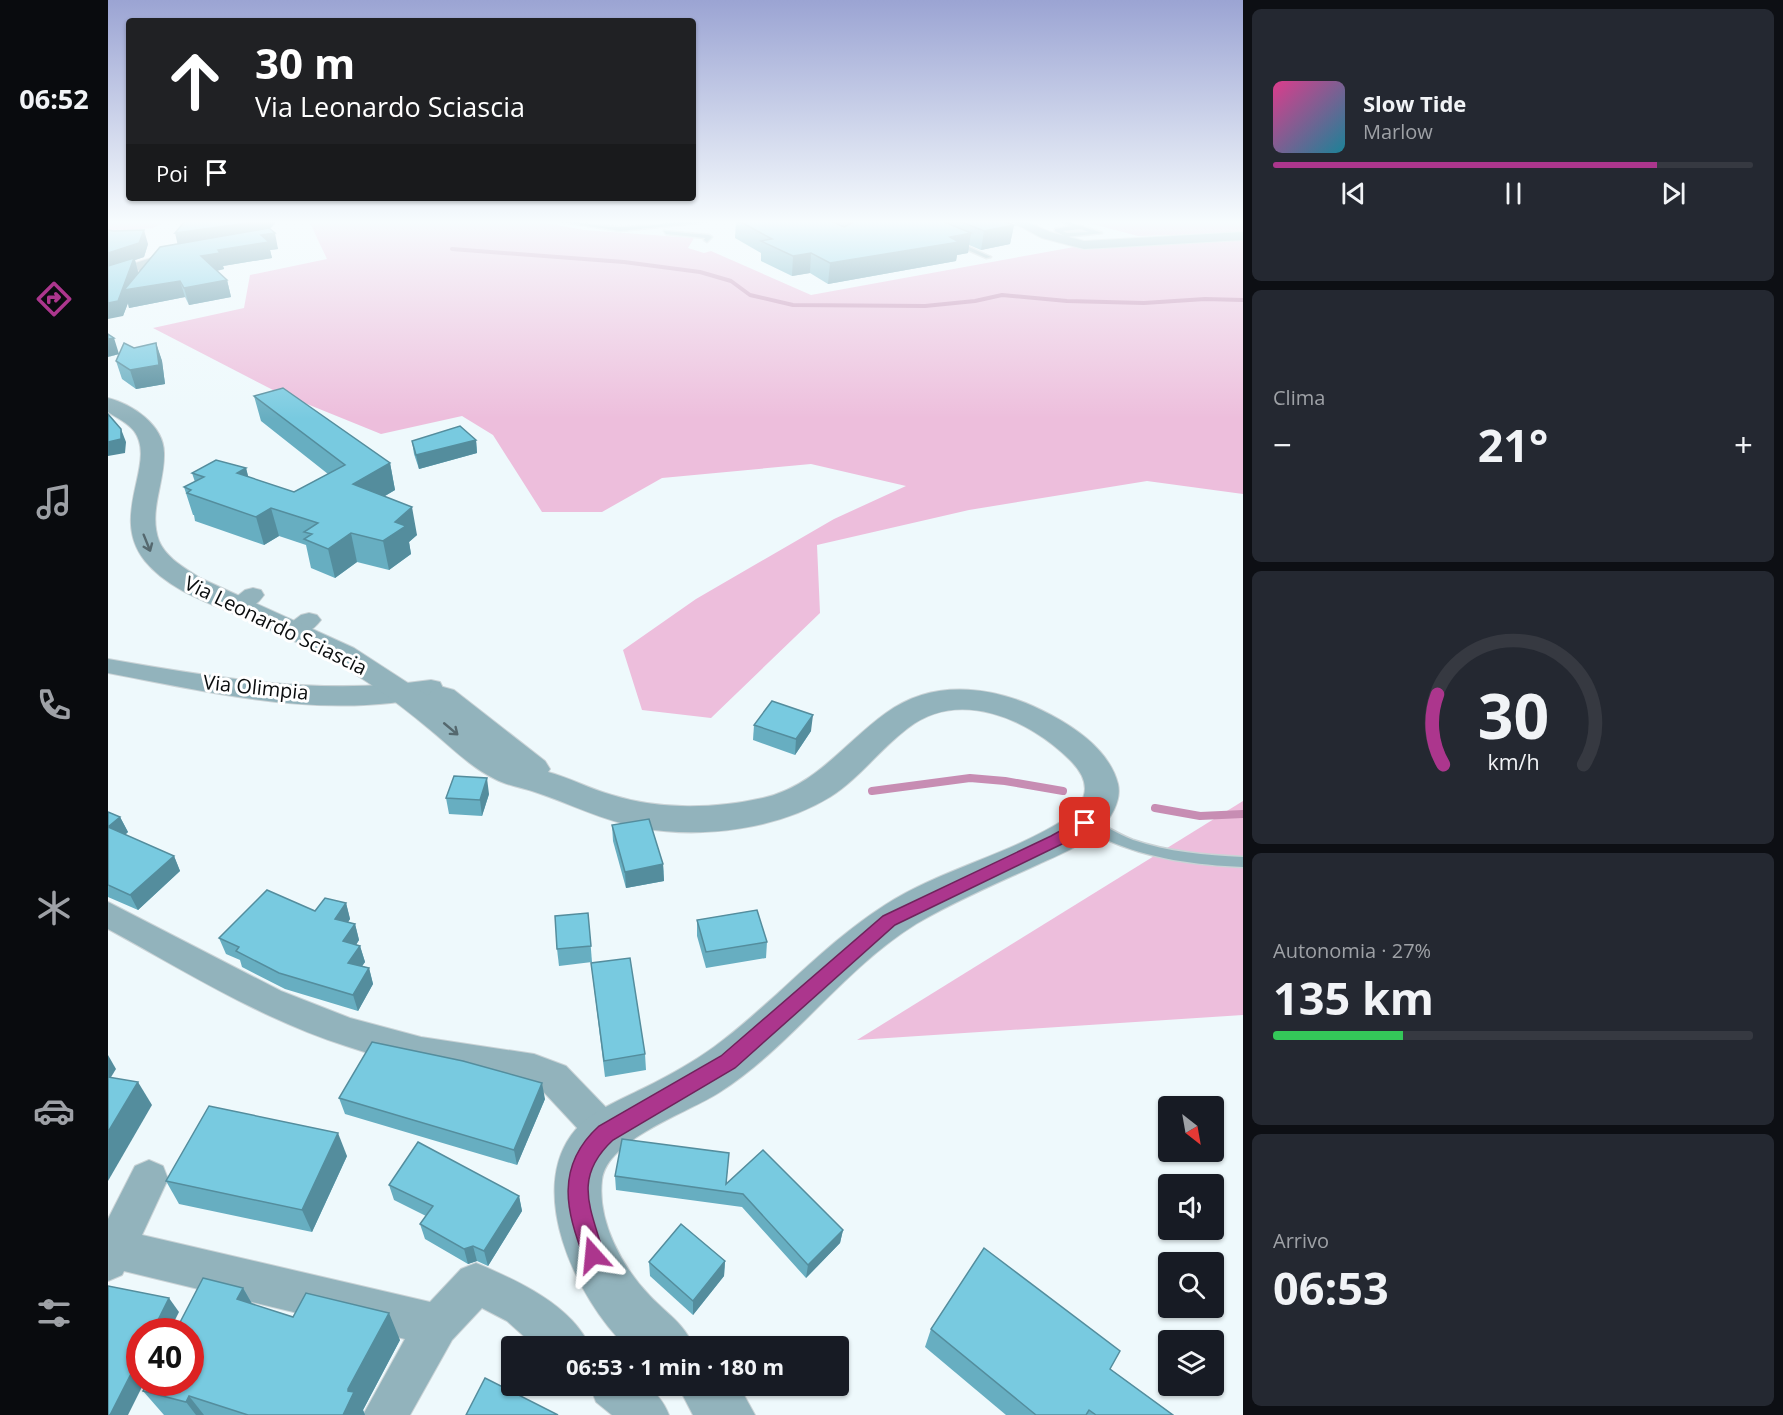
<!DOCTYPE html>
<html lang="it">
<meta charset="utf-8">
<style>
:root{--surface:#171b24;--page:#242831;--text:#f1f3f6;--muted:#9ea1a6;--line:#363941;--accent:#ac368d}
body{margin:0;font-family:"Open Sans",sans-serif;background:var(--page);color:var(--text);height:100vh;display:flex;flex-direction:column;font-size:22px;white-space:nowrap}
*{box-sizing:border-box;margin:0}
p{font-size:20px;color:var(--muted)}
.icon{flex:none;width:33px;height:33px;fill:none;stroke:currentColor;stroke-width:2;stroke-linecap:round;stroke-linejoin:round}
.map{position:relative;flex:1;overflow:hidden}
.sheet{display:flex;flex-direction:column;gap:9px;padding:9px;background:#0d0f14;width:540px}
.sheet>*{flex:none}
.guide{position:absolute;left:18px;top:18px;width:570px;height:183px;border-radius:6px;box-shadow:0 2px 4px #0004;background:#202124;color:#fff;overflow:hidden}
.needle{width:39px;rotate:149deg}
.controls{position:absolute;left:1050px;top:1096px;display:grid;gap:12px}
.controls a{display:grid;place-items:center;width:66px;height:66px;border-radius:6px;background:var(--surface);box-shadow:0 2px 4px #0004;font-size:30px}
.speed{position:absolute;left:18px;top:1318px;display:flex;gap:12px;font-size:30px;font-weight:700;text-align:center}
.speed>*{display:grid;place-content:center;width:78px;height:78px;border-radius:50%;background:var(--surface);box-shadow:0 2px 4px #0004;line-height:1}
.speed .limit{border:9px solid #d22;background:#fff;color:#111}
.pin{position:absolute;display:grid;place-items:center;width:51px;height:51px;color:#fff;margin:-26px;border-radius:12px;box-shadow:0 3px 9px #0006}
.me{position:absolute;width:66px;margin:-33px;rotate:342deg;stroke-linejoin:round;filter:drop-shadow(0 0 4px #0008)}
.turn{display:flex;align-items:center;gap:21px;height:126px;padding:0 30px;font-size:27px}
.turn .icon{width:78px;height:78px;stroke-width:2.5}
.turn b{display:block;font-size:42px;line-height:51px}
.then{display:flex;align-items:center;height:57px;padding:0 30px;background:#0003;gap:12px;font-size:22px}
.big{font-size:45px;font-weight:700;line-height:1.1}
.sheet .tile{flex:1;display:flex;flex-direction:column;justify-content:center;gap:9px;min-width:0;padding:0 21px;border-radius:9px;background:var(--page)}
.sheet .dial{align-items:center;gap:0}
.dial svg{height:156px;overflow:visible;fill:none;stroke:var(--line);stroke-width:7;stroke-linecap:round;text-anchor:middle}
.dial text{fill:var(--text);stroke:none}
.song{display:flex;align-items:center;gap:18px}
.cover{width:72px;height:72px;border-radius:9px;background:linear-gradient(135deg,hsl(330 70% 55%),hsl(190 70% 35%))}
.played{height:6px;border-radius:3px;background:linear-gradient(90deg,var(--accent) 80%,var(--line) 80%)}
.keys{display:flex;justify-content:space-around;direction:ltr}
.heat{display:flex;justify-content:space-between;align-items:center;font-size:33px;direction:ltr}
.charge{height:9px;border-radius:4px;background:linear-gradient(90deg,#34c759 27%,var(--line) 0)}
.trip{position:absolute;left:393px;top:1336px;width:348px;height:60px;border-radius:6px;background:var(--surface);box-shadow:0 2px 4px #0004;font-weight:700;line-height:60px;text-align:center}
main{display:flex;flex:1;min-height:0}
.tab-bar{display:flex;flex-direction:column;width:108px;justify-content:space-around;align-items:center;background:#090b0e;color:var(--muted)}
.tab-bar .icon{width:42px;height:42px}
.tab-bar .active{color:var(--accent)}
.tab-bar b{font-size:27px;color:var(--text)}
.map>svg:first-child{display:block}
.green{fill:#edbedc}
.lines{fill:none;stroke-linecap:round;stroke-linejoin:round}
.stream-far1{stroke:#c78db3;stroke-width:4}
.stream{stroke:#c78db3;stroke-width:8}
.service-casing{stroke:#cad3d6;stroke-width:3}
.minor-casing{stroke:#cad3d6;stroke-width:2}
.tertiary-casing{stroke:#cad3d6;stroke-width:2}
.service{fill:#92b3bc;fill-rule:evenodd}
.minor{fill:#92b3bc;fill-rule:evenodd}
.tertiary{fill:#92b3bc;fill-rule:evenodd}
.wall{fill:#67aec1}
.shaded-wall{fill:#548d9d}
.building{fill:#78cae0;stroke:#548d9d;stroke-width:1.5}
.oneway{stroke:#55686e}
.route{fill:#ac368d;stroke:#70235c;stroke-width:1.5}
.labels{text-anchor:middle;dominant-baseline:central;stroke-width:6;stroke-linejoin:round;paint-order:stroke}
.street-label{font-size:20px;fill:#0a0d0e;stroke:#fff}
</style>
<main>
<nav class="tab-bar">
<b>06:52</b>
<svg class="icon active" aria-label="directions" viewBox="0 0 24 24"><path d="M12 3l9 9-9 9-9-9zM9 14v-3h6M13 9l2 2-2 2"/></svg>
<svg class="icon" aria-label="music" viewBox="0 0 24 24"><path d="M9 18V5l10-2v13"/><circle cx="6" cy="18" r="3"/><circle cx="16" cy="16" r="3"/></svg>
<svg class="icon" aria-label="phone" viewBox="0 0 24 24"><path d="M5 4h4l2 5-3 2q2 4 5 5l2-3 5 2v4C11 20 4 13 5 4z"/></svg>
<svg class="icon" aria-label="climate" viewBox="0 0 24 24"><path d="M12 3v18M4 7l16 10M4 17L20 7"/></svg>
<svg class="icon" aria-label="car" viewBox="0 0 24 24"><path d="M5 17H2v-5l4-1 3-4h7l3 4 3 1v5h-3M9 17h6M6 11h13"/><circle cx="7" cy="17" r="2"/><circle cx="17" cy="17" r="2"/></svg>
<svg class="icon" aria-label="filters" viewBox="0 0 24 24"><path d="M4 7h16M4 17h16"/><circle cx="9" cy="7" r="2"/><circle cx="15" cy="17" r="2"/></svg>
</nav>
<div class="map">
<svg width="1135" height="1415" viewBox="0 0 1135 1415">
<rect width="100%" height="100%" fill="#eef9fc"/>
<g class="green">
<path d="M0 221H58L45 228 0 232Z"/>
<path d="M201 221H427L476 230 586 238 580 248 596 253 603 251 703 295 966 247 989 249 1054 242 1135 240V494L1039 481 861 510 709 545 712 613 603 718 534 710 515 650 588 599 726 519 798 486 703 464 554 478 494 512H434L385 435 354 416 273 434 167 391 45 328 136 308 142 275 219 259Z"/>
<path d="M973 221H1135V233L1030 236Z"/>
<path d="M1135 801V1015L749 1040Z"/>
</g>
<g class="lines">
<path class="stream-far1" d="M344 249 516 262 592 272 623 281 642 295 685 305 817 306 867 301 894 295 959 301 1036 303 1097 299 1135 300"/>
<g class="stream">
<path d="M764 791 862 778 897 781 955 791"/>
<path d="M1047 808 1092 816 1135 814"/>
</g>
<defs>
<g id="service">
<path d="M449 221C471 220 493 228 515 227 546 226 578 219 609 221L512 231Z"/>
<path d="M950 221H958L994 233 958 237 947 231V229L964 226ZM972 229 981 232 959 233 955 231Z"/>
<path d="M556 231 601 235 604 237 599 242 596 240 597 238 558 234Z"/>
<path d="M846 242H850L883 257 878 258 846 244Z"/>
<path d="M978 818C994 823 1009 834 1025 840 1060 852 1097 855 1135 857V867C1088 865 1042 859 999 840 990 836 977 831 971 823L973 820Z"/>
</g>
<g id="minor">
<path d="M902 221H917L942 232 976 241 1135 232V240L976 249 934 238Z"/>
<path d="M74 248 79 249V255L0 280V272Z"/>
<path d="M145 588 153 590 156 595C148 607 134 614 120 611L117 606 137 590Z"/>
<path d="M201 613 209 615 213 620C204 632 190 639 176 636L172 631 193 615Z"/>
<path d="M0 659C108 678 213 696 323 680L332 682 335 688 332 694C224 722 106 693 0 673Z"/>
<path d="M0 902 173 991 242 1018 313 1037 426 1054 458 1066 511 1121 517 1133 511 1145 498 1150 485 1145 432 1088 426 1086C362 1075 299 1067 238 1046 153 1019 77 971 0 929Z"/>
<path d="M41 1160 55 1166 60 1179 34 1235 322 1302 353 1269 368 1263C408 1280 464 1305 482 1347H428L399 1321 374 1308 344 1340 302 1415H255L297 1339 16 1271 14 1275 0 1281V1219L27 1166Z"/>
<path d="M482 1386C519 1386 545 1375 561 1415H504L488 1402Z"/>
</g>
<g id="tertiary">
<path d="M0 398C24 404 56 425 56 453 57 483 40 511 51 541 58 558 77 568 92 578L246 648 320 696 324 690 335 687 346 690 437 761 442 769 440 772C462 778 482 789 504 795 552 810 606 809 655 798 708 786 736 743 778 713 828 676 892 687 943 715 971 730 1002 752 1010 784 1014 801 1002 820 990 831 973 846 951 855 931 864 890 883 847 901 808 924 734 970 685 1045 612 1092 580 1113 499 1139 494 1180 489 1221 514 1267 542 1296 560 1315 575 1322 586 1347H519C469 1300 412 1183 473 1124 491 1108 514 1099 536 1088 560 1076 584 1063 606 1047 666 1003 714 945 777 905 833 869 901 855 957 819 981 801 984 782 962 760 921 719 851 688 800 728 772 749 752 778 722 797 670 829 594 839 534 828 495 821 461 803 424 791 411 787 398 785 387 779 362 767 341 745 320 728 290 703 259 680 225 661 195 644 163 630 131 616 99 602 61 590 37 561 0 515 50 463 26 431 20 423 9 418 0 412Z"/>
<path d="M570 1386H631L647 1415H585Z"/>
</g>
</defs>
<use href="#service" class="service-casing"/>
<use href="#minor" class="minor-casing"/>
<use href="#tertiary" class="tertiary-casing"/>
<use href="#service" class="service"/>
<use href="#minor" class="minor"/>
<use href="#tertiary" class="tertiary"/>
</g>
<g class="wall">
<path d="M169 221 162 229 170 249 162 250 164 258 115 266 116 269 109 271 119 280 123 297 81 305 77 297 21 308 20 303 15 316 0 230 40 244 36 257 27 260 30 272V274L70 244Z"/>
<path d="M628 221H895L906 225 902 244 873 250 861 245 860 253 849 255 848 261 720 284 702 273 684 276 653 261V253L627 238Z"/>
<path d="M48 343 54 361 57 384 28 389 14 379 8 361 11 354 0 357 26 348Z"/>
<path d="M146 396 282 463 287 490 277 496 309 535 301 542 303 554 281 570 249 562 227 578 203 568 198 545 171 536 156 545 87 521 86 515H85L76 487 87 482 84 473 138 468 140 477 186 492 220 474 153 421Z"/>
<path d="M368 440 369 453 311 469 306 454 304 441Z"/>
<path d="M646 725 703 731 687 755 645 740Z"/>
<path d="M381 794 374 816 341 814 338 798Z"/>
<path d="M0 812 12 817 20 832 17 835 66 856 72 871 30 910 0 897Z"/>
<path d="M504 825 555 864 556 881 518 888 505 841Z"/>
<path d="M238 903 242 919 240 922 247 924 251 940 248 945 252 946 257 962 254 966 261 968 265 984 250 1011 177 989 134 967 132 960 118 954 111 938Z"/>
<path d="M480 913 484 962 451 966 449 949Z"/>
<path d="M589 920 659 942 658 958 598 968 589 936Z"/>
<path d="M483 963 537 1054 538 1070 497 1077Z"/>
<path d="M231 1098 437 1099 409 1165 237 1114Z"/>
<path d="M239 1156 204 1232 71 1204 58 1181Z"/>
<path d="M620 1166 618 1183 735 1230 732 1243 698 1278 634 1207 508 1190 507 1176Z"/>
<path d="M281 1185 411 1196 414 1211 380 1266 369 1261 360 1264 317 1239 312 1224 318 1216 286 1200Z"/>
<path d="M617 1261 616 1276 585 1315 542 1276 541 1262Z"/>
<path d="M135 1288 144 1304 185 1317 292 1340 255 1410 257 1415H56L35 1391Z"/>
<path d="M823 1329 1002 1369 1065 1415H898L817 1347Z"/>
</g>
<g class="shaded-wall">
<path d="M154 221H169L158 233 70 246 67 233Z"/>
<path d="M906 225 902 244 873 250 876 231Z"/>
<path d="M36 230 40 244 36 257 27 260 30 272 24 289 72 281 77 297 21 308 20 303 15 316 0 319V253Z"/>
<path d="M167 233 170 249 162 250 164 258 115 266 116 269 97 273 93 256 153 235Z"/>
<path d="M863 233 860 253 849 255 848 261 720 284 722 263Z"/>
<path d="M703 253 702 273 684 276 685 256Z"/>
<path d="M119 280 123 297 81 305 76 288Z"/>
<path d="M6 338 11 354 0 357V339Z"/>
<path d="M48 343 54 361 57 384 28 389 22 370Z"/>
<path d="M13 429 18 442 17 453 0 456V442Z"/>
<path d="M368 440 369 453 311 469 308 455Z"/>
<path d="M282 463 287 490 251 511 245 484Z"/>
<path d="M138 468 145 495 129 473Z"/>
<path d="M304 507 309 535 301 542 303 554 281 570 275 541 287 522Z"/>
<path d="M163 508 171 536 156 545 148 517Z"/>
<path d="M243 533 249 562 227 578 220 549Z"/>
<path d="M705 715 703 731 687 755 688 739Z"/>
<path d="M379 778 381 794 374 816 372 800Z"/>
<path d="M12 817 20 832 7 843 0 827Z"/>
<path d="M66 856 72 871 30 910 22 895Z"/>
<path d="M555 864 556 881 518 888 517 872Z"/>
<path d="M238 903 242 919 232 935 227 919Z"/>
<path d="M247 924 251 940 240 957 235 941Z"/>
<path d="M252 946 257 962 245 979 240 963Z"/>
<path d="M261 968 265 984 250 1011 245 995Z"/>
<path d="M0 1055 8 1069 0 1082Z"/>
<path d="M30 1082 44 1105 0 1181V1132Z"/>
<path d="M434 1083 437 1099 409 1165 406 1150Z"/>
<path d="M230 1133 239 1156 204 1232 194 1210Z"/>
<path d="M411 1196 414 1211 380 1266 376 1251Z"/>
<path d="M735 1230 732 1243 698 1278 700 1265Z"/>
<path d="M365 1246 369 1261 360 1264 356 1249Z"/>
<path d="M617 1261 616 1276 585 1315V1301Z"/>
<path d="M135 1288 151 1316 129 1299Z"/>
<path d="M61 1298 71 1312 61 1332H44Z"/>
<path d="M281 1313 292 1340 255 1410 257 1415H235L240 1391V1389Z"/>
<path d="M32 1356V1383H36L20 1415H2Z"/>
<path d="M81 1396 96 1415H88L78 1402Z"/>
</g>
<g class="building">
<path d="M77 221H154L67 233Z"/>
<path d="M631 221H723L736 227 744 223 739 221H834L863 233 842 237 851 242 722 263 703 253 685 256 653 241 664 239Z"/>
<path d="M852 221H895L906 225 876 231Z"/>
<path d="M161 228 167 233 153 235 161 242 110 250 112 253 93 256 119 280 76 288 72 281 16 290 52 247Z"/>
<path d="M0 230 5 231 36 230 31 243 0 253Z"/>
<path d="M26 258 10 301 0 303V266Z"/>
<path d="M0 334 6 338 0 339Z"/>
<path d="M16 343 26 348 48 343 51 365 22 370 8 361Z"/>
<path d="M175 388 282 463 245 484 304 507 287 522 298 526 275 541 243 533 220 549 196 539 204 534 196 532 210 523 163 508 148 517 79 493 83 490 76 487 96 477 84 473 108 460 138 468 129 473 186 492 237 465 146 396Z"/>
<path d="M0 414 13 429V439L0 442Z"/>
<path d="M352 426 368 440 308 455 304 441Z"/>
<path d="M664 701 705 715 688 739 646 725Z"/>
<path d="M346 776 379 778 372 800 338 798Z"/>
<path d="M0 812 12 817 0 827Z"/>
<path d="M541 819 555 864 517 872 504 825Z"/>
<path d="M0 827 66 856 22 895 0 885Z"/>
<path d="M159 890 207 911 217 898 238 903 227 919 247 924 235 941 252 946 240 963 261 968 245 995 171 973 128 951 131 947 111 938Z"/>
<path d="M649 910 659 942 598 952 589 920Z"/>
<path d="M480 913 483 946 449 949 447 916Z"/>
<path d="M522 958 537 1054 496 1061 483 963Z"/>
<path d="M264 1042 355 1061 434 1083 406 1150 231 1098Z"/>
<path d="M0 1077 30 1082 0 1132Z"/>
<path d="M101 1106 230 1133 194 1210 58 1181Z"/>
<path d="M514 1139 621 1153 618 1184 655 1150 735 1230 700 1265 635 1194 507 1176Z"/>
<path d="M310 1142 411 1196 376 1251 365 1246 356 1249 312 1224 325 1206 281 1185Z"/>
<path d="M573 1224 617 1261 585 1301 541 1262Z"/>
<path d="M876 1248 1012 1351 1002 1369 1065 1415H988L981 1410 978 1415H928L823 1329Z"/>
<path d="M95 1278 135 1288 129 1299 185 1317 198 1293 281 1313 240 1389V1391L246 1392 235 1415H140L81 1396 78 1402 35 1391 39 1383H82V1332H67Z"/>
<path d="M0 1286 61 1298 44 1332H32V1356L2 1415H0Z"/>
<path d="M377 1378 450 1415H358Z"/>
</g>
<defs><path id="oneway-shaft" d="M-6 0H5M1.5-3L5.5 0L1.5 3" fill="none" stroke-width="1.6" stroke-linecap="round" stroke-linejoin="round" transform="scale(1.5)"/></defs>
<g class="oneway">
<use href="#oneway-shaft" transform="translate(39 543) rotate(68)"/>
<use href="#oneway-shaft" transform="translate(343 729) rotate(40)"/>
</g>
<linearGradient id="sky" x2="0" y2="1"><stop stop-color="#9ba4d3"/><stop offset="0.53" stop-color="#f7fcfe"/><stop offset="1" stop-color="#f7fcfe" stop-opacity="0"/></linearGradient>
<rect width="1135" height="419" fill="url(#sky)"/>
<path class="route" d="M977 817 983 819 985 823 983 827 954 844 787 925 627 1068 505 1140C464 1178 483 1208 496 1255L493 1262 485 1265 478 1262C457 1212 447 1166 491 1126L613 1056 775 916 943 836Z"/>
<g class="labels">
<g class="street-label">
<text transform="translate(168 625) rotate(26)">Via Leonardo Sciascia</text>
<text transform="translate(148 687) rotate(6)">Via Olimpia</text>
</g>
</g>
</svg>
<div class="controls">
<a><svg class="needle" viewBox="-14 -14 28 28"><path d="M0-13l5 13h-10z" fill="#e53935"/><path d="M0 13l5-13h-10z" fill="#9ea1a6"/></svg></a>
<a><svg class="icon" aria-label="sound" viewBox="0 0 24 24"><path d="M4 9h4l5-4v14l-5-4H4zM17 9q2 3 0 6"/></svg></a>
<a><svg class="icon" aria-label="search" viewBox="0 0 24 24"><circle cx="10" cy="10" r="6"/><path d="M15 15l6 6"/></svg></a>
<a><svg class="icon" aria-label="layers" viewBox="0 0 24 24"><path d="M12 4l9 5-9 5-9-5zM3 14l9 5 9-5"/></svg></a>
</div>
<div class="speed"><div class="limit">40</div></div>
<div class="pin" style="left:977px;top:823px;background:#d93025"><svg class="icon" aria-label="arrive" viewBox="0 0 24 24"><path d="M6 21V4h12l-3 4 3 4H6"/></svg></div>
<svg class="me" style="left:485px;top:1255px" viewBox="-20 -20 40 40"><path d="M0-17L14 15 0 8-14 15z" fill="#ac368d" stroke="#fff" stroke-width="4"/></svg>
<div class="trip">06:53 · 1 min · 180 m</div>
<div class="guide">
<div class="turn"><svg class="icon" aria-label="ahead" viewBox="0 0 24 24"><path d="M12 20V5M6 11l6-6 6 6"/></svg><div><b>30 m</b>Via Leonardo Sciascia</div></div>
<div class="then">Poi<svg class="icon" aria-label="arrive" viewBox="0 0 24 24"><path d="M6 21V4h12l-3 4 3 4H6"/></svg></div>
</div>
</div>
<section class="sheet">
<div class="tile">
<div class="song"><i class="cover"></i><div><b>Slow Tide</b><p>Marlow</p></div></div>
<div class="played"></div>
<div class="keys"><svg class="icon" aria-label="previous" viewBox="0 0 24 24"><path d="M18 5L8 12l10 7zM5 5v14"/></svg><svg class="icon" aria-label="pause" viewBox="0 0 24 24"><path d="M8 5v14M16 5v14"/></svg><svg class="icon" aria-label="next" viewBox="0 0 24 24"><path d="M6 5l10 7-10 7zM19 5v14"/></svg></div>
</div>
<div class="tile"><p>Clima</p>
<div class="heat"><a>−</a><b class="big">21°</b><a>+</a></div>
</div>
<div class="tile dial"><svg viewBox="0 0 100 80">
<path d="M14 69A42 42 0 1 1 86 69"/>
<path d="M14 69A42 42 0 0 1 11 33" stroke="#ac368d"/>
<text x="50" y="56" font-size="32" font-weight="700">30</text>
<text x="50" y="72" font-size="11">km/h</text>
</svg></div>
<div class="tile"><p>Autonomia · 27%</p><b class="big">135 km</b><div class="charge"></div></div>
<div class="tile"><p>Arrivo</p><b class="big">06:53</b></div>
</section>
</main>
